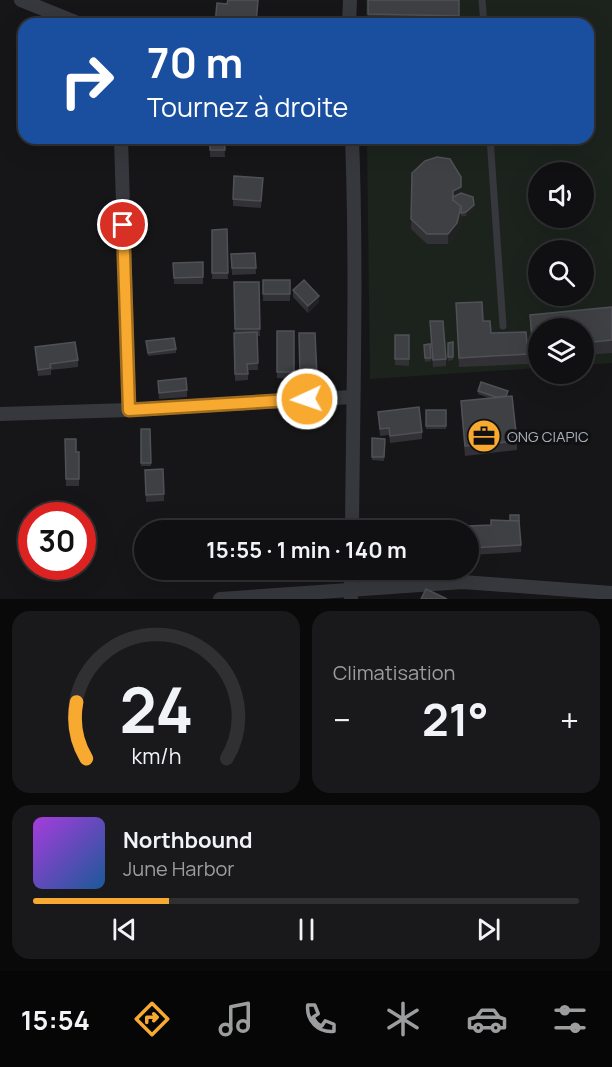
<!DOCTYPE html>
<html lang="fr">
<meta charset="utf-8">
<style>
:root{--surface:#101012;--page:#19191b;--text:#f1f3f6;--muted:#9c9d9f;--line:#303032;--accent:#f8a92f}
body{margin:0;font-family:Manrope,sans-serif;background:var(--page);color:var(--text);height:100vh;display:flex;flex-direction:column;font-size:22px;white-space:nowrap}
*{box-sizing:border-box;margin:0}
p{font-size:20px;color:var(--muted)}
.icon{flex:none;width:33px;height:33px;fill:none;stroke:currentColor;stroke-width:2;stroke-linecap:round;stroke-linejoin:round}
.map{position:relative;height:599px;overflow:hidden}
.details{display:flex;flex-direction:column;gap:12px;padding:12px;background:#09090a;flex:1}
.details>*{flex:none}
.guide{position:absolute;left:18px;top:18px;width:576px;height:126px;border-radius:18px;box-shadow:0 6px 24px #0002,0 0 0 2px var(--line);background:#1a4fa0;color:#fff;overflow:hidden}
.controls{position:absolute;left:528px;top:162px;display:grid;gap:12px}
.controls a{display:grid;place-items:center;width:66px;height:66px;border-radius:50%;background:var(--surface);box-shadow:0 6px 24px #0002,0 0 0 2px var(--line);font-size:30px}
.speed{position:absolute;left:18px;top:502px;display:flex;gap:12px;font-size:30px;font-weight:700;text-align:center}
.speed>*{display:grid;place-content:center;width:78px;height:78px;border-radius:50%;background:var(--surface);box-shadow:0 6px 24px #0002,0 0 0 2px var(--line);line-height:1}
.speed .limit{border:9px solid #d22;background:#fff;color:#111}
.pin{position:absolute;display:grid;place-items:center;width:51px;height:51px;color:#fff;margin:-26px;border:3px solid #fff;border-radius:50%;box-shadow:0 2px 6px #0007}
.me{position:absolute;width:66px;margin:-33px;rotate:267deg;stroke-linejoin:round;filter:drop-shadow(0 0 4px #0008)}
.turn{display:flex;align-items:center;gap:21px;height:126px;padding:0 30px;font-size:27px}
.turn .icon{width:78px;height:78px;stroke-width:2.5}
.turn b{display:block;font-size:42px;line-height:51px}
.big{font-size:45px;font-weight:700;line-height:1.1}
.details .widget{flex:1;display:flex;flex-direction:column;justify-content:center;gap:9px;min-width:0;padding:0 21px;border-radius:18px;background:var(--page)}
.details .dial{align-items:center;gap:0}
.dial svg{height:156px;overflow:visible;fill:none;stroke:var(--line);stroke-width:7;stroke-linecap:round;text-anchor:middle}
.dial text{fill:var(--text);stroke:none}
.song{display:flex;align-items:center;gap:18px}
.cover{width:72px;height:72px;border-radius:9px;background:linear-gradient(135deg,hsl(280 70% 55%),hsl(210 70% 35%))}
.played{height:6px;border-radius:3px;background:linear-gradient(90deg,var(--accent) 25%,var(--line) 25%)}
.keys{display:flex;justify-content:space-around;direction:ltr}
.heat{display:flex;justify-content:space-between;align-items:center;font-size:33px;direction:ltr}
.details .tiles{flex:1;display:grid;gap:12px;grid-template-columns:1fr 1fr}
.widget:last-child{grid-column:span 2}
.trip{position:absolute;left:134px;top:520px;width:345px;height:60px;border-radius:30px;background:var(--surface);box-shadow:0 6px 24px #0002,0 0 0 2px var(--line);font-weight:700;line-height:60px;text-align:center}
.tabs{display:flex;height:96px;justify-content:space-around;align-items:center;background:#060607;color:var(--muted)}
.tabs .icon{width:42px;height:42px}
.tabs .on{color:var(--accent)}
.tabs b{font-size:27px;color:var(--text)}
.map>svg:first-child{display:block}
.green{fill:#1c231d;fill-rule:evenodd}
.lines{fill:none;stroke-linecap:round;stroke-linejoin:round}
.lane{stroke:#37383d;stroke-width:7}
.street{stroke:#37383d;stroke-width:14}
.wall{fill:#323236}
.shaded-wall{fill:#212124}
.building{fill:#3f4044;stroke:#4f5156;stroke-width:1.5}
.route-casing{stroke:#a16e1f;stroke-width:15}
.route{stroke:#f8a92f;stroke-width:10}
.labels{text-anchor:middle;dominant-baseline:central;stroke-width:6;stroke-linejoin:round;paint-order:stroke}
.poi-label{font-size:15px;fill:#a8aeb9;stroke:#111113;text-anchor:start}
</style>
<div class="map">
<svg width="612" height="599" viewBox="0 0 612 599">
<rect width="100%" height="100%" fill="#161618"/>
<path class="green" d="M366 0H612V363L584 365V328H538V368L370 379 367 138H588V24H366ZM538 172H584V218H538ZM538 250H584V296H538Z"/>
<g class="lines">
<g class="lane">
<path d="M482 0 484 24"/>
<path d="M490 138 503 326"/>
</g>
<g class="street">
<path d="M21 0 80 24"/>
<path d="M349 24 350 0"/>
<path d="M121 138 129 410"/>
<path d="M0 414 129 410 352 397"/>
<path d="M352 531C353 400 357 269 352 138"/>
<path d="M220 599 463 582 612 593"/>
<path d="M351 599V570"/>
</g>
</g>
<g class="wall">
<rect x="368" y="0" width="91" height="24"/>
<path d="M210 138H224L225 157H210Z"/>
<path d="M412 173 461 193 474 208 466 216H461L457 233 448 244H427L411 229Z"/>
<path d="M263 178 261 208 233 206V199Z"/>
<path d="M227 229 228 279H212V230Z"/>
<path d="M255 253 256 274 232 275 231 254Z"/>
<path d="M173 263 203 277V284H174Z"/>
<rect x="263" y="280" width="27" height="21"/>
<path d="M234 282H259L260 336H257L258 370H248V380L235 381 234 340 235 333Z"/>
<path d="M293 290 319 302 308 313 293 297Z"/>
<path d="M456 303 483 321 491 333 528 354V364L459 367Z"/>
<path d="M612 307V353L584 355V328H538V360H533L530 327V315Z"/>
<path d="M430 321 446 359V366L433 367Z"/>
<path d="M277 331H294V379L277 378Z"/>
<path d="M299 333H315L317 383H300Z"/>
<path d="M395 335H409V366L395 365Z"/>
<path d="M146 341 176 349V353L148 356Z"/>
<path d="M453 342V360L448 361V343Z"/>
<path d="M430 344 431 361 425 362 424 345Z"/>
<path d="M35 347 78 360V367L51 370V375L38 376Z"/>
<path d="M158 381 187 390V397L159 399Z"/>
<path d="M478 391 508 394 507 396 517 441V450L465 456 461 411V401L489 398 478 394Z"/>
<rect x="426" y="410" width="20" height="19"/>
<path d="M378 412 422 432V439L390 443 389 435 380 436Z"/>
<path d="M141 429H150L151 466H141Z"/>
<path d="M372 438 385 439 384 461 372 460Z"/>
<path d="M65 439 76 452H79V486H66Z"/>
<path d="M145 476 164 494V501L146 502Z"/>
<path d="M491 525 521 545V552L469 555 468 533Z"/>
</g>
<g class="shaded-wall">
<path d="M461 187V197L453 200V191Z"/>
<path d="M474 205V208L466 216V212Z"/>
<path d="M461 206V216L457 233 448 244V234Z"/>
<path d="M319 296V302L308 313V306Z"/>
</g>
<g class="building">
<path d="M228 0H258L256 24H215L217 3 227 4Z"/>
<path d="M368 0H459V16L368 14Z"/>
<path d="M210 138H224L225 150H210Z"/>
<path d="M437 157 450 159 461 177V187L453 191V200L461 206 457 223 448 234H427L411 219 412 173 425 161Z"/>
<path d="M234 176 263 178 261 201 233 199Z"/>
<path d="M461 193 473 197 474 205 466 212 461 213V206L453 200V197Z"/>
<path d="M227 229 228 273H212V230Z"/>
<path d="M255 253 256 268H232L231 254Z"/>
<path d="M203 262V277L174 278 173 263Z"/>
<rect x="263" y="280" width="27" height="14"/>
<path d="M304 280 319 296 308 306 293 290Z"/>
<path d="M234 282H259L260 329H235Z"/>
<path d="M482 302 483 321H490L491 333 526 332 528 354 459 358 456 303Z"/>
<path d="M612 307V340L584 343V328H538V347L533 348 530 315Z"/>
<path d="M430 321H443L446 359 433 360Z"/>
<rect x="277" y="331" width="17" height="41"/>
<path d="M257 332 258 363 247 364 248 374H235L234 333Z"/>
<path d="M299 333H315L317 376H300Z"/>
<rect x="395" y="335" width="14" height="24"/>
<path d="M174 338 176 349 148 353 146 341Z"/>
<path d="M75 342 78 360 50 364 51 368 38 370 35 347Z"/>
<path d="M453 342V357H448V343Z"/>
<path d="M430 344 431 358H425L424 345Z"/>
<path d="M186 378 187 390 159 393 158 381Z"/>
<path d="M481 382 508 391 506 396 496 397 478 391Z"/>
<path d="M512 396 517 441 465 446 461 401Z"/>
<path d="M419 407 422 432 390 436 389 428 380 429 378 412Z"/>
<rect x="426" y="410" width="20" height="16"/>
<path d="M141 429H150L151 463H141Z"/>
<path d="M372 438 385 439 384 457H372Z"/>
<path d="M65 439H76V452H79V479H66Z"/>
<path d="M163 469 164 494 146 495 145 470Z"/>
<rect x="510" y="515" width="9" height="6"/>
<path d="M491 520 519 521 521 545 469 548 468 526 491 525Z"/>
<path d="M426 589 447 599H421Z"/>
</g>
<g class="lines">
<defs>
<path id="route" d="M123 225 129 410 307 399"/>
</defs>
<use href="#route" class="route-casing"/>
<use href="#route" class="route"/>
</g>
<defs>
<symbol id="office-disc" viewBox="-11 -11 22 22"><circle r="9.5" fill="#f8a92f" stroke="#111113"/><path d="M-6-3h4V-5.5h4V-3h4V5H-6ZM-1-4.5V-3h2v-1.5ZM-6 0V1H6V0Z" fill="#111"/></symbol>
</defs>
<g fill-rule="evenodd">
<use href="#office-disc" x="465" y="417" width="38" height="38"/>
</g>
<g class="labels">
<g class="poi-label">
<text x="507" y="436">ONG CIAPIC</text>
</g>
</g>
</svg>
<div class="controls">
<a><svg class="icon" aria-label="sound" viewBox="0 0 24 24"><path d="M4 9h4l5-4v14l-5-4H4zM17 9q2 3 0 6"/></svg></a>
<a><svg class="icon" aria-label="search" viewBox="0 0 24 24"><circle cx="10" cy="10" r="6"/><path d="M15 15l6 6"/></svg></a>
<a><svg class="icon" aria-label="layers" viewBox="0 0 24 24"><path d="M12 4l9 5-9 5-9-5zM3 14l9 5 9-5"/></svg></a>
</div>
<div class="speed"><div class="limit">30</div></div>
<div class="pin" style="left:123px;top:225px;background:#d93025"><svg class="icon" aria-label="arrive" viewBox="0 0 24 24"><path d="M6 21V4h12l-3 4 3 4H6"/></svg></div>
<svg class="me" style="left:307px;top:399px" viewBox="-20 -20 40 40"><circle r="17" fill="#f8a92f" stroke="#fff" stroke-width="3"/><path d="M0-11L8 9 0 5-8 9z" fill="#fff"/></svg>
<div class="trip">15:55 · 1 min · 140 m</div>
<div class="guide">
<div class="turn"><svg class="icon" aria-label="right" viewBox="0 0 24 24"><path d="M7 20v-9h11M14 6l5 5-5 5"/></svg><div><b>70 m</b>Tournez à droite</div></div>
</div>
</div>
<section class="details">
<div class="tiles">
<div class="widget dial"><svg viewBox="0 0 100 80">
<path d="M14 69A42 42 0 1 1 86 69"/>
<path d="M14 69A42 42 0 0 1 9 40" stroke="#f8a92f"/>
<text x="50" y="56" font-size="32" font-weight="700">24</text>
<text x="50" y="72" font-size="11">km/h</text>
</svg></div>
<div class="widget"><p>Climatisation</p>
<div class="heat"><a>−</a><b class="big">21°</b><a>+</a></div>
</div>
<div class="widget">
<div class="song"><i class="cover"></i><div><b>Northbound</b><p>June Harbor</p></div></div>
<div class="played"></div>
<div class="keys"><svg class="icon" aria-label="previous" viewBox="0 0 24 24"><path d="M18 5L8 12l10 7zM5 5v14"/></svg><svg class="icon" aria-label="pause" viewBox="0 0 24 24"><path d="M8 5v14M16 5v14"/></svg><svg class="icon" aria-label="next" viewBox="0 0 24 24"><path d="M6 5l10 7-10 7zM19 5v14"/></svg></div>
</div>
</div>
</section>
<nav class="tabs">
<b>15:54</b>
<svg class="icon on" aria-label="directions" viewBox="0 0 24 24"><path d="M12 3l9 9-9 9-9-9zM9 14v-3h6M13 9l2 2-2 2"/></svg>
<svg class="icon" aria-label="music" viewBox="0 0 24 24"><path d="M9 18V5l10-2v13"/><circle cx="6" cy="18" r="3"/><circle cx="16" cy="16" r="3"/></svg>
<svg class="icon" aria-label="phone" viewBox="0 0 24 24"><path d="M5 4h4l2 5-3 2q2 4 5 5l2-3 5 2v4C11 20 4 13 5 4z"/></svg>
<svg class="icon" aria-label="climate" viewBox="0 0 24 24"><path d="M12 3v18M4 7l16 10M4 17L20 7"/></svg>
<svg class="icon" aria-label="car" viewBox="0 0 24 24"><path d="M5 17H2v-5l4-1 3-4h7l3 4 3 1v5h-3M9 17h6M6 11h13"/><circle cx="7" cy="17" r="2"/><circle cx="17" cy="17" r="2"/></svg>
<svg class="icon" aria-label="filters" viewBox="0 0 24 24"><path d="M4 7h16M4 17h16"/><circle cx="9" cy="7" r="2"/><circle cx="15" cy="17" r="2"/></svg>
</nav>
